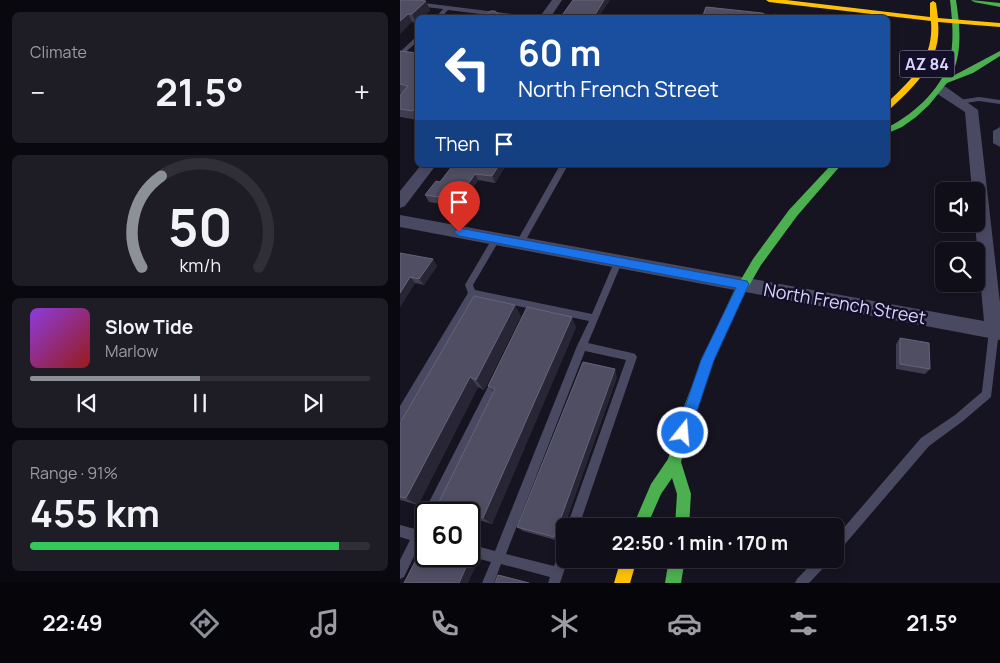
<!DOCTYPE html>
<meta charset="utf-8">
<style>
:root{--surface:#100f19;--page:#1e1d26;--text:#f1f3f6;--muted:#9c9ca2;--line:#302f38;--accent:#8c9099}
body{margin:0;font-family:Manrope,sans-serif;background:var(--page);color:var(--text);height:100vh;display:flex;flex-direction:column;font-size:19px;white-space:nowrap}
*{box-sizing:border-box;margin:0}
p{font-size:16px;color:var(--muted)}
.icon{flex:none;width:28px;height:28px;fill:none;stroke:currentColor;stroke-width:2;stroke-linecap:round;stroke-linejoin:round}
.map{position:relative;flex:1;overflow:hidden}
.sheet{display:flex;flex-direction:column;gap:12px;padding:12px;background:#09080e;width:400px}
.sheet>*{flex:none}
.top-card{position:absolute;left:15px;top:15px;width:475px;height:152px;border-radius:8px;box-shadow:0 2px 8px #0003,0 0 0 1px var(--line);background:#1a4fa0;color:#fff;overflow:hidden}
.controls{position:absolute;left:535px;top:182px;display:grid;gap:10px}
.controls a{display:grid;place-items:center;width:50px;height:50px;border-radius:8px;background:var(--surface);box-shadow:0 2px 8px #0003,0 0 0 1px var(--line);font-size:25px}
.speed{position:absolute;left:15px;top:502px;display:flex;gap:10px;font-size:25px;font-weight:700;text-align:center}
.speed>*{display:grid;place-content:center;width:65px;height:65px;border-radius:50%;background:var(--surface);box-shadow:0 2px 8px #0003,0 0 0 1px var(--line);line-height:1}
.speed .limit{border:2px solid #111;border-radius:8px;background:#fff;color:#111}
.pin{position:absolute;display:grid;place-items:center;width:42px;height:42px;color:#fff;margin:-51px -21px;border-radius:50% 50% 50% 0;rotate:-45deg;box-shadow:0 0 5px #0007}
.pin .icon{rotate:45deg}
.me{position:absolute;width:55px;margin:-28px;rotate:17deg;stroke-linejoin:round;filter:drop-shadow(0 0 4px #0008)}
.turn{display:flex;align-items:center;gap:18px;height:105px;padding:0 20px;font-size:22px}
.turn .icon{width:65px;height:65px;stroke-width:2.5}
.turn b{display:block;font-size:35px;line-height:42px}
.then{display:flex;align-items:center;height:48px;padding:0 20px;background:#0003;gap:10px;font-size:19px}
.big{font-size:38px;font-weight:700;line-height:1.1}
.sheet .tile{flex:1;display:flex;flex-direction:column;justify-content:center;gap:8px;min-width:0;padding:0 18px;border-radius:8px;background:var(--page)}
.sheet .dial{align-items:center;gap:0}
.dial svg{height:130px;overflow:visible;fill:none;stroke:var(--line);stroke-width:7;stroke-linecap:round;text-anchor:middle}
.dial text{fill:var(--text);stroke:none}
.song{display:flex;align-items:center;gap:15px}
.cover{width:60px;height:60px;border-radius:8px;background:linear-gradient(135deg,hsl(270 70% 55%),hsl(0 70% 35%))}
.played{height:5px;border-radius:2px;background:linear-gradient(90deg,var(--accent) 50%,var(--line) 50%)}
.keys{display:flex;justify-content:space-around;direction:ltr}
.heat{display:flex;justify-content:space-between;align-items:center;font-size:28px;direction:ltr}
.charge{height:8px;border-radius:4px;background:linear-gradient(90deg,#34c759 91%,var(--line) 0)}
.trip{position:absolute;left:156px;top:518px;width:288px;height:50px;border-radius:8px;background:var(--surface);box-shadow:0 2px 8px #0003,0 0 0 1px var(--line);font-weight:700;line-height:50px;text-align:center}
.tabs{display:flex;height:80px;justify-content:space-around;align-items:center;background:#06060a;color:var(--muted)}
.tabs .icon{width:35px;height:35px}
.tabs .current{color:var(--accent)}
.tabs b{font-size:22px;color:var(--text)}
main{display:flex;flex:1;min-height:0}
.map>svg:first-child{display:block}
.lines{fill:none;stroke-linecap:round;stroke-linejoin:round}
.lane{fill:#4a4962;fill-rule:evenodd}
.street{fill:#4a4962;fill-rule:evenodd}
.fast{fill:#4caf50;fill-rule:evenodd}
.slow{fill:#ffc107;fill-rule:evenodd}
.wall{fill:#403d50}
.shaded-wall{fill:#282635}
.building{fill:#504e63;stroke:#66637b}
.route{fill:#1a73e8;stroke:#114b97}
.labels{text-anchor:middle;dominant-baseline:central;stroke-width:5;stroke-linejoin:round;paint-order:stroke}
.shield{fill:#130f26;stroke:#9e99be;stroke-width:1}
.shield-label{font-size:16px;font-weight:bold;fill:#d9d4ff}
.street-label{font-size:18px;fill:#d9d4ff;stroke:#130f26}
</style>
<main>
<section class="sheet">
<div class="tile"><p>Climate</p>
<div class="heat"><a>−</a><b class="big">21.5°</b><a>+</a></div>
</div>
<div class="tile dial"><svg viewBox="0 0 100 80">
<path d="M14 69A42 42 0 1 1 86 69"/>
<path d="M14 69A42 42 0 0 1 26 13" stroke="#8c9099"/>
<text x="50" y="56" font-size="32" font-weight="700">50</text>
<text x="50" y="72" font-size="11">km/h</text>
</svg></div>
<div class="tile">
<div class="song"><i class="cover"></i><div><b>Slow Tide</b><p>Marlow</p></div></div>
<div class="played"></div>
<div class="keys"><svg class="icon" aria-label="previous" viewBox="0 0 24 24"><path d="M18 5L8 12l10 7zM5 5v14"/></svg><svg class="icon" aria-label="pause" viewBox="0 0 24 24"><path d="M8 5v14M16 5v14"/></svg><svg class="icon" aria-label="next" viewBox="0 0 24 24"><path d="M6 5l10 7-10 7zM19 5v14"/></svg></div>
</div>
<div class="tile"><p>Range · 91%</p><b class="big">455 km</b><div class="charge"></div></div>
</section>
<div class="map">
<svg width="600" height="583" viewBox="0 0 600 583">
<rect width="100%" height="100%" fill="#161421"/>
<g class="lines">
<g class="lane">
<path d="M0 0 129 16 131 18H112L48 10 41 18H35L43 9 0 4Z"/>
<path d="M18 35V41L0 57V52Z"/>
<path d="M579 97 600 100V104L579 101 559 104 556 102 559 100Z"/>
<path d="M600 127V147L593 143V131Z"/>
<path d="M160 165H168L123 245H117L116 243Z"/>
<path d="M96 236 100 239 73 285 75 290 192 314 215 260H221L222 262 188 343 232 353 235 354 237 357 179 526H167L226 360 185 351 106 554 154 566 161 546 165 544V559H168L160 583H148L150 577 101 564 94 583H82L91 562 69 556V544L95 551 177 346 189 321 74 297 4 419 0 421V406L68 293 65 285 66 283 93 237Z"/>
<path d="M594 327 597 328 599 331 591 397 563 421 529 446 439 551 435 553V538L521 438 555 415 582 392 589 331 591 328Z"/>
<path d="M96 376 99 377 101 380 35 514H26V544L21 542 4 577 0 579V560L10 540 0 537V525L15 529 22 516 24 515 25 510 93 377Z"/>
<path d="M416 559H430L428 563 409 583H395L397 579Z"/>
</g>
<g class="street">
<path d="M152 0H162L150 18H139Z"/>
<path d="M541 86 546 87 578 110 600 303V340L0 227V215L584 321 575 224 576 191H572L565 112 536 93 535 90Z"/>
<path d="M21 165H36L5 206 0 208V191Z"/>
</g>
<g class="fast">
<path d="M550 0H556C560 27 563 52 551 77L600 51V56L573 73 547 83 529 105 516 117 502 127 488 133V127C515 114 546 85 551 54 554 36 552 18 550 0Z"/>
<path d="M571 0 600 3V7L574 2Z"/>
<path d="M431 165H441L397 216 361 265 342 298 314 360 297 404 281 462 291 494 289 526H275L277 494 272 478 261 494 247 526H233L251 484 268 459 285 404 302 360 333 293 353 259 389 210Z"/>
<path d="M269 559H285L281 583H265Z"/>
</g>
<g class="slow">
<path d="M366 0H386L530 17V3L533 1 536 3 538 18 600 23V27L538 22C542 60 517 84 491 108L488 109V102C513 78 534 59 531 21L369 2Z"/>
<path d="M221 559H237L230 583H214Z"/>
</g>
</g>
<g class="wall">
<path d="M0 0 30 10 22 18H18V22L16 23 12 22Z"/>
<path d="M0 51 18 53V120L0 117V95L2 93H0Z"/>
<path d="M106 165 95 183 78 180 60 207 29 202 25 195 40 182Z"/>
<path d="M0 253 37 266 24 285 15 283 0 307Z"/>
<path d="M121 316 84 390 78 387 18 505 0 500V423Z"/>
<path d="M176 327 92 524 69 517V514H55L48 512 37 506 93 393 88 386Z"/>
<path d="M500 338 530 369 525 374 496 369V344Z"/>
<path d="M217 377 159 541 123 531 117 527Z"/>
</g>
<g class="shaded-wall">
<path d="M204 0H210L198 18H193Z"/>
<path d="M26 1 30 10 22 18H18V22L16 23 12 14Z"/>
<path d="M8 14 12 22 0 34V21Z"/>
<path d="M18 106V120L13 111Z"/>
<path d="M99 165H106L95 183 92 176Z"/>
<path d="M75 174 78 180 60 207 57 200Z"/>
<path d="M33 259 37 266 24 285 19 279Z"/>
<path d="M10 277 15 283 0 307V293Z"/>
<path d="M115 305 121 316 84 390 76 380Z"/>
<path d="M172 317 176 327 92 524 83 518Z"/>
<path d="M215 369 217 377 159 541 154 537Z"/>
<path d="M70 377 78 387 18 505 6 498Z"/>
<path d="M67 565 75 568 68 583H59Z"/>
</g>
<g class="building">
<path d="M0 0H19L26 1 12 14H8L0 21Z"/>
<path d="M173 0H204L193 18H160Z"/>
<path d="M306 7 362 13 371 17 375 14 381 17 384 16 391 18H302Z"/>
<path d="M90 11H95L103 18H84Z"/>
<path d="M0 51 18 53V106L13 111 0 109V95L8 86 0 84Z"/>
<path d="M53 165H99L92 176 75 174 57 200 25 195 36 181 40 182Z"/>
<path d="M0 253 33 259 19 279 10 277 0 293Z"/>
<path d="M74 296 115 305 76 380 70 377 6 498 0 497V423Z"/>
<path d="M127 307 172 317 83 518 37 506 95 389 88 386Z"/>
<path d="M500 338 529 343 530 369 500 364Z"/>
<path d="M183 362 215 369 154 537 117 527Z"/>
<path d="M20 552 26 553V556H36L67 565 59 583H4Z"/>
<path d="M98 575 129 583H95Z"/>
</g>
<path class="route" d="M59 228 347 281 349 284 314 360 288 438 283 440 278 438 276 433 301 360 336 288 59 236 54 232Z"/>
<g class="labels">
<rect class="shield" x="499.5" y="50.5" width="55" height="27" rx="4"/>
<g class="shield-label">
<text x="527" y="64">AZ 84</text>
</g>
<g class="street-label">
<text transform="translate(445 303) rotate(10)">North French Street</text>
</g>
</g>
</svg>
<div class="controls">
<a><svg class="icon" aria-label="sound" viewBox="0 0 24 24"><path d="M4 9h4l5-4v14l-5-4H4zM17 9q2 3 0 6"/></svg></a>
<a><svg class="icon" aria-label="search" viewBox="0 0 24 24"><circle cx="10" cy="10" r="6"/><path d="M15 15l6 6"/></svg></a>
</div>
<div class="speed"><div class="limit">60</div></div>
<div class="pin" style="left:59px;top:232px;background:#d93025"><svg class="icon" aria-label="arrive" viewBox="0 0 24 24"><path d="M6 21V4h12l-3 4 3 4H6"/></svg></div>
<svg class="me" style="left:283px;top:433px" viewBox="-20 -20 40 40"><circle r="17" fill="#1a73e8" stroke="#fff" stroke-width="3"/><path d="M0-11L8 9 0 5-8 9z" fill="#fff"/></svg>
<div class="trip">22:50 · 1 min · 170 m</div>
<div class="top-card">
<div class="turn"><svg class="icon" aria-label="left" viewBox="0 0 24 24"><path d="M17 20v-9H6M10 6l-5 5 5 5"/></svg><div><b>60 m</b>North French Street</div></div>
<div class="then">Then<svg class="icon" aria-label="arrive" viewBox="0 0 24 24"><path d="M6 21V4h12l-3 4 3 4H6"/></svg></div>
</div>
</div>
</main>
<nav class="tabs">
<b>22:49</b>
<svg class="icon current" aria-label="directions" viewBox="0 0 24 24"><path d="M12 3l9 9-9 9-9-9zM9 14v-3h6M13 9l2 2-2 2"/></svg>
<svg class="icon" aria-label="music" viewBox="0 0 24 24"><path d="M9 18V5l10-2v13"/><circle cx="6" cy="18" r="3"/><circle cx="16" cy="16" r="3"/></svg>
<svg class="icon" aria-label="phone" viewBox="0 0 24 24"><path d="M5 4h4l2 5-3 2q2 4 5 5l2-3 5 2v4C11 20 4 13 5 4z"/></svg>
<svg class="icon" aria-label="climate" viewBox="0 0 24 24"><path d="M12 3v18M4 7l16 10M4 17L20 7"/></svg>
<svg class="icon" aria-label="car" viewBox="0 0 24 24"><path d="M5 17H2v-5l4-1 3-4h7l3 4 3 1v5h-3M9 17h6M6 11h13"/><circle cx="7" cy="17" r="2"/><circle cx="17" cy="17" r="2"/></svg>
<svg class="icon" aria-label="filters" viewBox="0 0 24 24"><path d="M4 7h16M4 17h16"/><circle cx="9" cy="7" r="2"/><circle cx="15" cy="17" r="2"/></svg>
<b>21.5°</b>
</nav>
